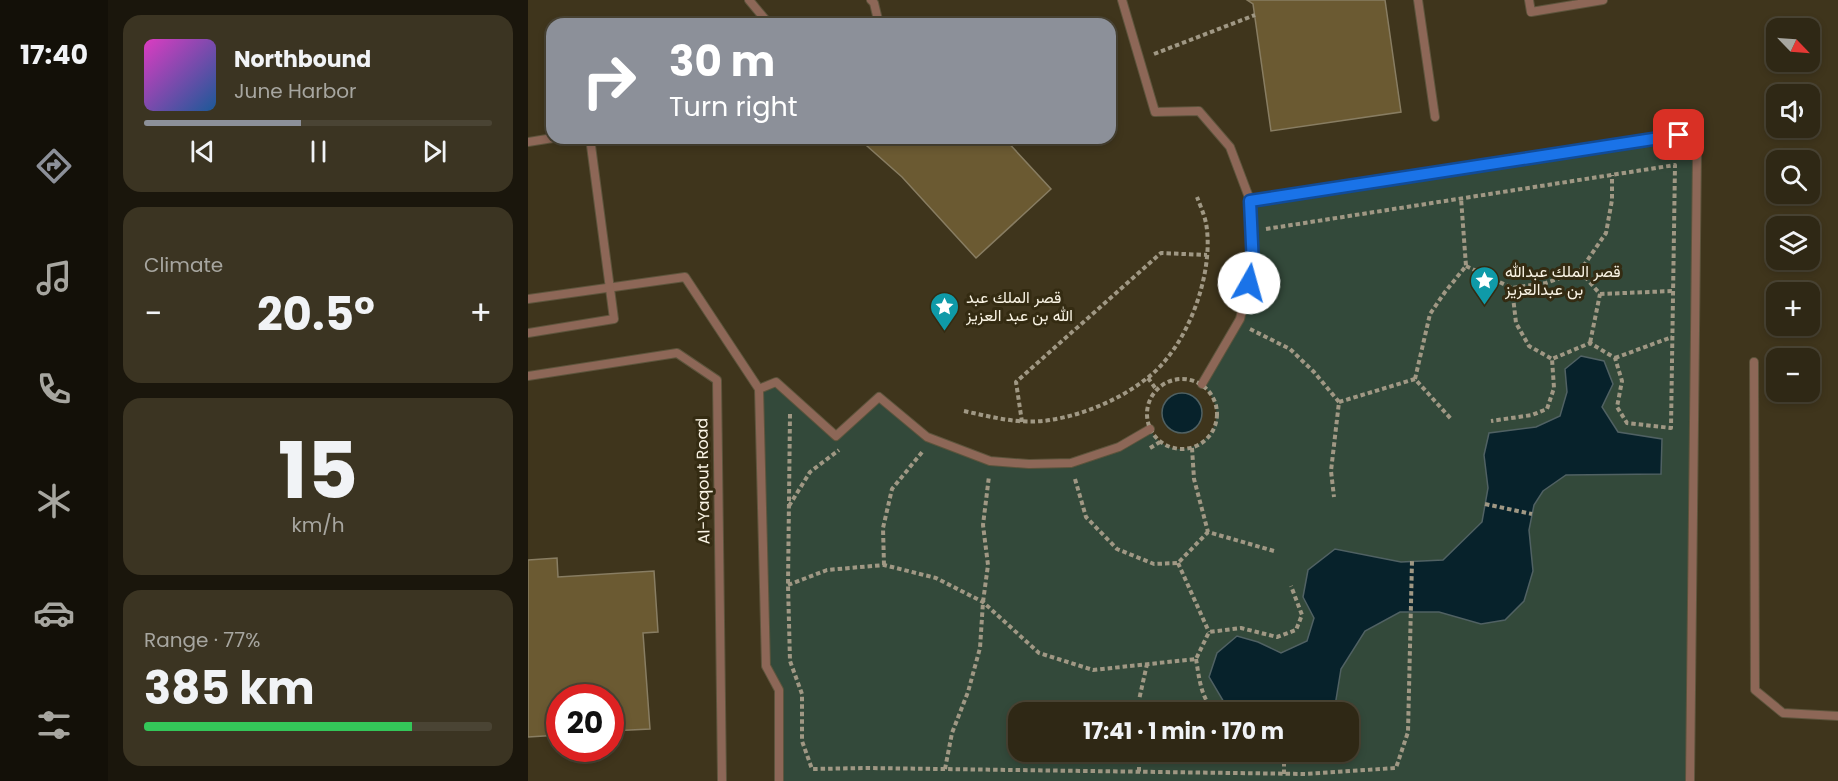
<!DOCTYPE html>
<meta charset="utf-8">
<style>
:root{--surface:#2f2815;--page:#3b3422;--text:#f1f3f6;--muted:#a7a6a0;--line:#4a4434;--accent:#8c9099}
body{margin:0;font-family:Poppins,Vazirmatn,sans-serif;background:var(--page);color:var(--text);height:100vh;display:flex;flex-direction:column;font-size:22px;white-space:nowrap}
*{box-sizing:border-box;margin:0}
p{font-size:20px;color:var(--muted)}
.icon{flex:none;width:33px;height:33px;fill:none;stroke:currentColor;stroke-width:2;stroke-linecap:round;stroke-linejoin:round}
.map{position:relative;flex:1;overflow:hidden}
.side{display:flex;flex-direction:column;gap:15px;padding:15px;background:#1a160c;width:420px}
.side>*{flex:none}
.hud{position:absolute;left:18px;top:18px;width:570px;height:126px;border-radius:18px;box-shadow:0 3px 9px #0003,0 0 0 2px var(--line);background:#8c9099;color:#fff;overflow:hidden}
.needle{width:39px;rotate:115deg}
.tools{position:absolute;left:1238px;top:18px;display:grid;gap:12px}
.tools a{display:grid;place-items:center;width:54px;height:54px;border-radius:12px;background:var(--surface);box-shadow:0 3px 9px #0003,0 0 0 2px var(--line);font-size:30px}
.speed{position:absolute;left:18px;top:684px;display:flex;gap:12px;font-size:30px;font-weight:700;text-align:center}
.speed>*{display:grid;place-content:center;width:78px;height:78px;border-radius:50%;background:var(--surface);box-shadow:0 3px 9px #0003,0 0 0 2px var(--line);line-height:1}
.speed .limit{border:9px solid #d22;background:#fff;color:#111}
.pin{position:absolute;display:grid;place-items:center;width:51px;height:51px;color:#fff;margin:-26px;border-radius:12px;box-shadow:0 3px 9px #0006}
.me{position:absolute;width:66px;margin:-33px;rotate:7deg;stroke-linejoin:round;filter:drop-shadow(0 0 4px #0008)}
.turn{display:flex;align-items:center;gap:21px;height:126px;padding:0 24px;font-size:27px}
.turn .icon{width:78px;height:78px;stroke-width:2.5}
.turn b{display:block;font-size:42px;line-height:51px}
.big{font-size:45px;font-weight:700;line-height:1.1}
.side .widget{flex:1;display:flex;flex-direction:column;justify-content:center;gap:9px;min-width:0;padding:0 21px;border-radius:18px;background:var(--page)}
.side .dial{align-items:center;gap:0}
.dial b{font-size:78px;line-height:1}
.song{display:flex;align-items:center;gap:18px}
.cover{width:72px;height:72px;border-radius:9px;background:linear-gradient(135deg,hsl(310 70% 55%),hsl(210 70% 35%))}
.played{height:6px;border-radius:3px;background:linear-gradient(90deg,var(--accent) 45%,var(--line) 45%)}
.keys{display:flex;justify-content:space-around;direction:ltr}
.heat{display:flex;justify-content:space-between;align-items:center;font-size:33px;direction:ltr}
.charge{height:9px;border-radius:4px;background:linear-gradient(90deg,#34c759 77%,var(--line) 0)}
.trip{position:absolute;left:480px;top:702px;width:351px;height:60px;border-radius:18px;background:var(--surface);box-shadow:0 3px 9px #0003,0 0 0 2px var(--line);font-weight:700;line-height:60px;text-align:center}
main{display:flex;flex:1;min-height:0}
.tabs{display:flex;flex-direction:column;width:108px;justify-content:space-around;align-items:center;background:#131008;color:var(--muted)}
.tabs .icon{width:42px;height:42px}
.tabs .current{color:var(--accent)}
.tabs b{font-size:27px;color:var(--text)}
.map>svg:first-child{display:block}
.green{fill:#33493a;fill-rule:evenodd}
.water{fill:#07222b;stroke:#506163;stroke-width:1.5}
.building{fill:#6b5a32;stroke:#887d62;stroke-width:1.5}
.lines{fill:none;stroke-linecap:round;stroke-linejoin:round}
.service-casing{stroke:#5d543c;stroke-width:10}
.path{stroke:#a09884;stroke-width:4;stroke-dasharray:4.5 3;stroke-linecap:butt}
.service{stroke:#8d6757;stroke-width:8}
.route-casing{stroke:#114b97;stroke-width:15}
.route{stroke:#1a73e8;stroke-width:10}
.labels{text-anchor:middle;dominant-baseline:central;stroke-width:6;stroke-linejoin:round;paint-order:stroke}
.poi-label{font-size:16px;fill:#faf4e5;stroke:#342b12;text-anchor:start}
.street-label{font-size:16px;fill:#faf4e5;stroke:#342b12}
</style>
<main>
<nav class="tabs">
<b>17:40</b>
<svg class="icon current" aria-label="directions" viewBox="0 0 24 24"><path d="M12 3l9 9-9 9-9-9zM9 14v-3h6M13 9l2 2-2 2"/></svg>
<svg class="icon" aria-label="music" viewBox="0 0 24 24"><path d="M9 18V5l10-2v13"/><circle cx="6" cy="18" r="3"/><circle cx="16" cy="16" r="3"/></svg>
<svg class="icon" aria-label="phone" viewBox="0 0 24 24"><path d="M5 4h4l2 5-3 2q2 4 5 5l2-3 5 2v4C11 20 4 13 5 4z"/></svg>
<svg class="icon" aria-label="climate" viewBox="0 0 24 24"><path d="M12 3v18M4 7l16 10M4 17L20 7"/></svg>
<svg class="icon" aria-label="car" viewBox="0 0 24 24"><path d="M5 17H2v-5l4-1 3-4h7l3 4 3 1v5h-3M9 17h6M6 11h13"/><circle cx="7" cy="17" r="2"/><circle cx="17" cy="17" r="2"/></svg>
<svg class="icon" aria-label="filters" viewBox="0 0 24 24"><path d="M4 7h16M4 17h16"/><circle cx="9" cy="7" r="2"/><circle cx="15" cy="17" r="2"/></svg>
</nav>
<section class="side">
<div class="widget">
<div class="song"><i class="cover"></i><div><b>Northbound</b><p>June Harbor</p></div></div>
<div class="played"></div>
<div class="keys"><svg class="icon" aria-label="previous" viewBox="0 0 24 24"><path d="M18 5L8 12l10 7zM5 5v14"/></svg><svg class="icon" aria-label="pause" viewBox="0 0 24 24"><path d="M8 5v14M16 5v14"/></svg><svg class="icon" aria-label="next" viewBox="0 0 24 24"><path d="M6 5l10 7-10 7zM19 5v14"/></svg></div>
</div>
<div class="widget"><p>Climate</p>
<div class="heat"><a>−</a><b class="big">20.5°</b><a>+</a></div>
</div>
<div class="widget dial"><b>15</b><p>km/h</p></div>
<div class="widget"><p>Range · 77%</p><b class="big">385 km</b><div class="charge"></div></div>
</section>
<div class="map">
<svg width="1310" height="781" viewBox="0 0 1310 781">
<rect width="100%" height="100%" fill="#3f351c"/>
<path class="green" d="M1151 135 1169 152 1162 781H251V690L238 666 231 389 248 382 308 436 351 397 399 437 462 461 543 463 591 447 622 429C647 477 719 429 674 384L712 319 725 266 722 200ZM490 712H820V752H490Z"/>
<g class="water">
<path d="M1053 356 1076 361 1085 384 1074 407 1090 432 1134 439 1133 474 1038 475 1015 491 1006 505 1001 530 1005 571 996 601 977 620 953 624 911 612H872L837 631 813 669 806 712H756C745 696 713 702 697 704L681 677 689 653 709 636 730 642 753 653 779 641 786 618 775 597 780 570 807 549 873 562 915 560 954 522 960 488 956 455 961 433 1008 427 1032 416 1039 392 1037 369Z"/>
<circle cx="654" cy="413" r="20"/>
<path d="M764 752H816L819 761H763Z"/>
</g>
<g class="building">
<path d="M719 0H857L873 112 743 131 725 4Z"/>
<path d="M330 138H476L523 189 448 258 374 177Z"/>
<path d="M29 558 30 577 126 571 130 632 115 633 122 729 82 731V698H32V735L0 737V560Z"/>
</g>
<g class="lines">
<defs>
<g id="service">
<path d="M221 0 241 24"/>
<path d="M343 0 346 3 351 24"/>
<path d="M594 0 627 112 671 111 702 147 722 200 725 266 712 319 674 384"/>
<path d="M890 0 907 117"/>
<path d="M1001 0 1003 12 1075 0"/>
<path d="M0 142 25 138"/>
<path d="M722 200 1151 135 1169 152 1162 781"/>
<path d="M0 299 157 277 231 389 238 666 251 690V781"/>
<path d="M0 333 86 319 62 138"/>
<path d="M1226 362 1227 690 1255 713 1310 716"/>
<path d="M0 376 149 353 189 380 194 781"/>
<path d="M231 389 248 382 308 436 351 397 399 437 462 461 501 464 543 463 591 447 622 429"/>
</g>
</defs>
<use href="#service" class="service-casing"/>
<g class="path">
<path d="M626 54 727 15"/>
<path d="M738 229 1147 165 1143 428 1099 423 1089 407 1094 381 1087 358 1062 343 1024 359 1026 388 1019 409 1004 415 963 421"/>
<path d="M938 266 984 288 1018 283 1052 271 1078 233 1084 200V175"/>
<path d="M1052 271 1072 294 1062 343"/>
<path d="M984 288 988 323 1001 346 1024 359"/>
<path d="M1072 294 1145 291"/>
<path d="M722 329 762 349 786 372 811 402 803 471 806 497"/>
<path d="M1087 358 1144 337"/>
<path d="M620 378 628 389"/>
<circle cx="654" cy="414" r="35"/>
<path d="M887 379 902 314 917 292 938 266 933 198"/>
<path d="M811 402 887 379 924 420"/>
<path d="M436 411C464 417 493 425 522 420 555 415 591 400 618 379 659 349 687 273 678 223 676 214 672 205 669 197"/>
<path d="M262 414 260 585 262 661 274 694V741L284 769 340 768 778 774 868 768 880 732 884 561"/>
<path d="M494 422 488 382 633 253 679 255"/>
<path d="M622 448 632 442"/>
<path d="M664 448 666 479 680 532 746 551"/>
<path d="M547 479 558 517 589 549 626 564 650 563 680 532"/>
<path d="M957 504 1004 514"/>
<path d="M261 506 282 472 311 450"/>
<path d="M650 563 681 632"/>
<path d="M356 565 355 528 364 489 395 451"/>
<path d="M260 585 299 570 356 565 408 578 455 602 511 653 565 670 668 659 681 632 713 628 749 637 768 630 774 615 763 586"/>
<path d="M668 659C671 676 673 704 690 712"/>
<path d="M611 712V700L619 664"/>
<path d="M611 752V772"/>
<path d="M417 769 424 733 440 692 452 648 455 602 460 565 455 525 461 476"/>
<path d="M756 774V752"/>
</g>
<use href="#service" class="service"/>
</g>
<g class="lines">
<defs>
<path id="route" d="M721 283 725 266 722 201 1151 135"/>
</defs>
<use href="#route" class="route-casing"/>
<use href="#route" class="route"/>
</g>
<defs>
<symbol id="sight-pin" viewBox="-11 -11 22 30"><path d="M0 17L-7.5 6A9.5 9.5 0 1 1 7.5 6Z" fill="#0f9aa8" stroke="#342b12"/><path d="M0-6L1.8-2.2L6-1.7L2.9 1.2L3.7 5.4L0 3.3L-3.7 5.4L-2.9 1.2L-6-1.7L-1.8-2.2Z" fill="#fff"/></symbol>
</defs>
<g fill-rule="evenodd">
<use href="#sight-pin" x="940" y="264" width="33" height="45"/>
<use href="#sight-pin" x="400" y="290" width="33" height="45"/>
</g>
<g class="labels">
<g class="poi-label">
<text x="977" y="271">قصر الملك عبدالله<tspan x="977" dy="18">بن عبدالعزيز</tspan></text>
<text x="438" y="297">قصر الملك عبد<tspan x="438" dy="18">الله بن عبد العزيز</tspan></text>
</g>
<g class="street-label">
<text transform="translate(175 481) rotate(-91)">Al-Yaqout Road</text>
</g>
</g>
</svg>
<div class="tools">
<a><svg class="needle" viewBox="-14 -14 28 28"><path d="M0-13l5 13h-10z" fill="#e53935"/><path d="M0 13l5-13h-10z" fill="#a7a6a0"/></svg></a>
<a><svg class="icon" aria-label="sound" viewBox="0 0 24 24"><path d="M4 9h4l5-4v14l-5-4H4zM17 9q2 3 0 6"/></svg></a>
<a><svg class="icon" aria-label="search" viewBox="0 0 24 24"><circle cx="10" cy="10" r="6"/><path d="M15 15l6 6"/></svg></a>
<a><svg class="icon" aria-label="layers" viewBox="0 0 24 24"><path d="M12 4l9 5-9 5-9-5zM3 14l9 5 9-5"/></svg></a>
<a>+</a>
<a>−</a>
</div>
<div class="speed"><div class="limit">20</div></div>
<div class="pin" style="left:1151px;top:135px;background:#d93025"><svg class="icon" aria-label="arrive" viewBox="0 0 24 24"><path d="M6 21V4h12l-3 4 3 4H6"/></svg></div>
<svg class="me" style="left:721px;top:283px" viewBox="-20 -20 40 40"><circle r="19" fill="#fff"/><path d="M0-13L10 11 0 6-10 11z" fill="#1a73e8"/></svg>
<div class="trip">17:41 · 1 min · 170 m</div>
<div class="hud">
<div class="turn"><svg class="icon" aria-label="right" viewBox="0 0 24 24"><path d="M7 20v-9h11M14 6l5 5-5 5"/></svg><div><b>30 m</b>Turn right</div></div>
</div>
</div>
</main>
